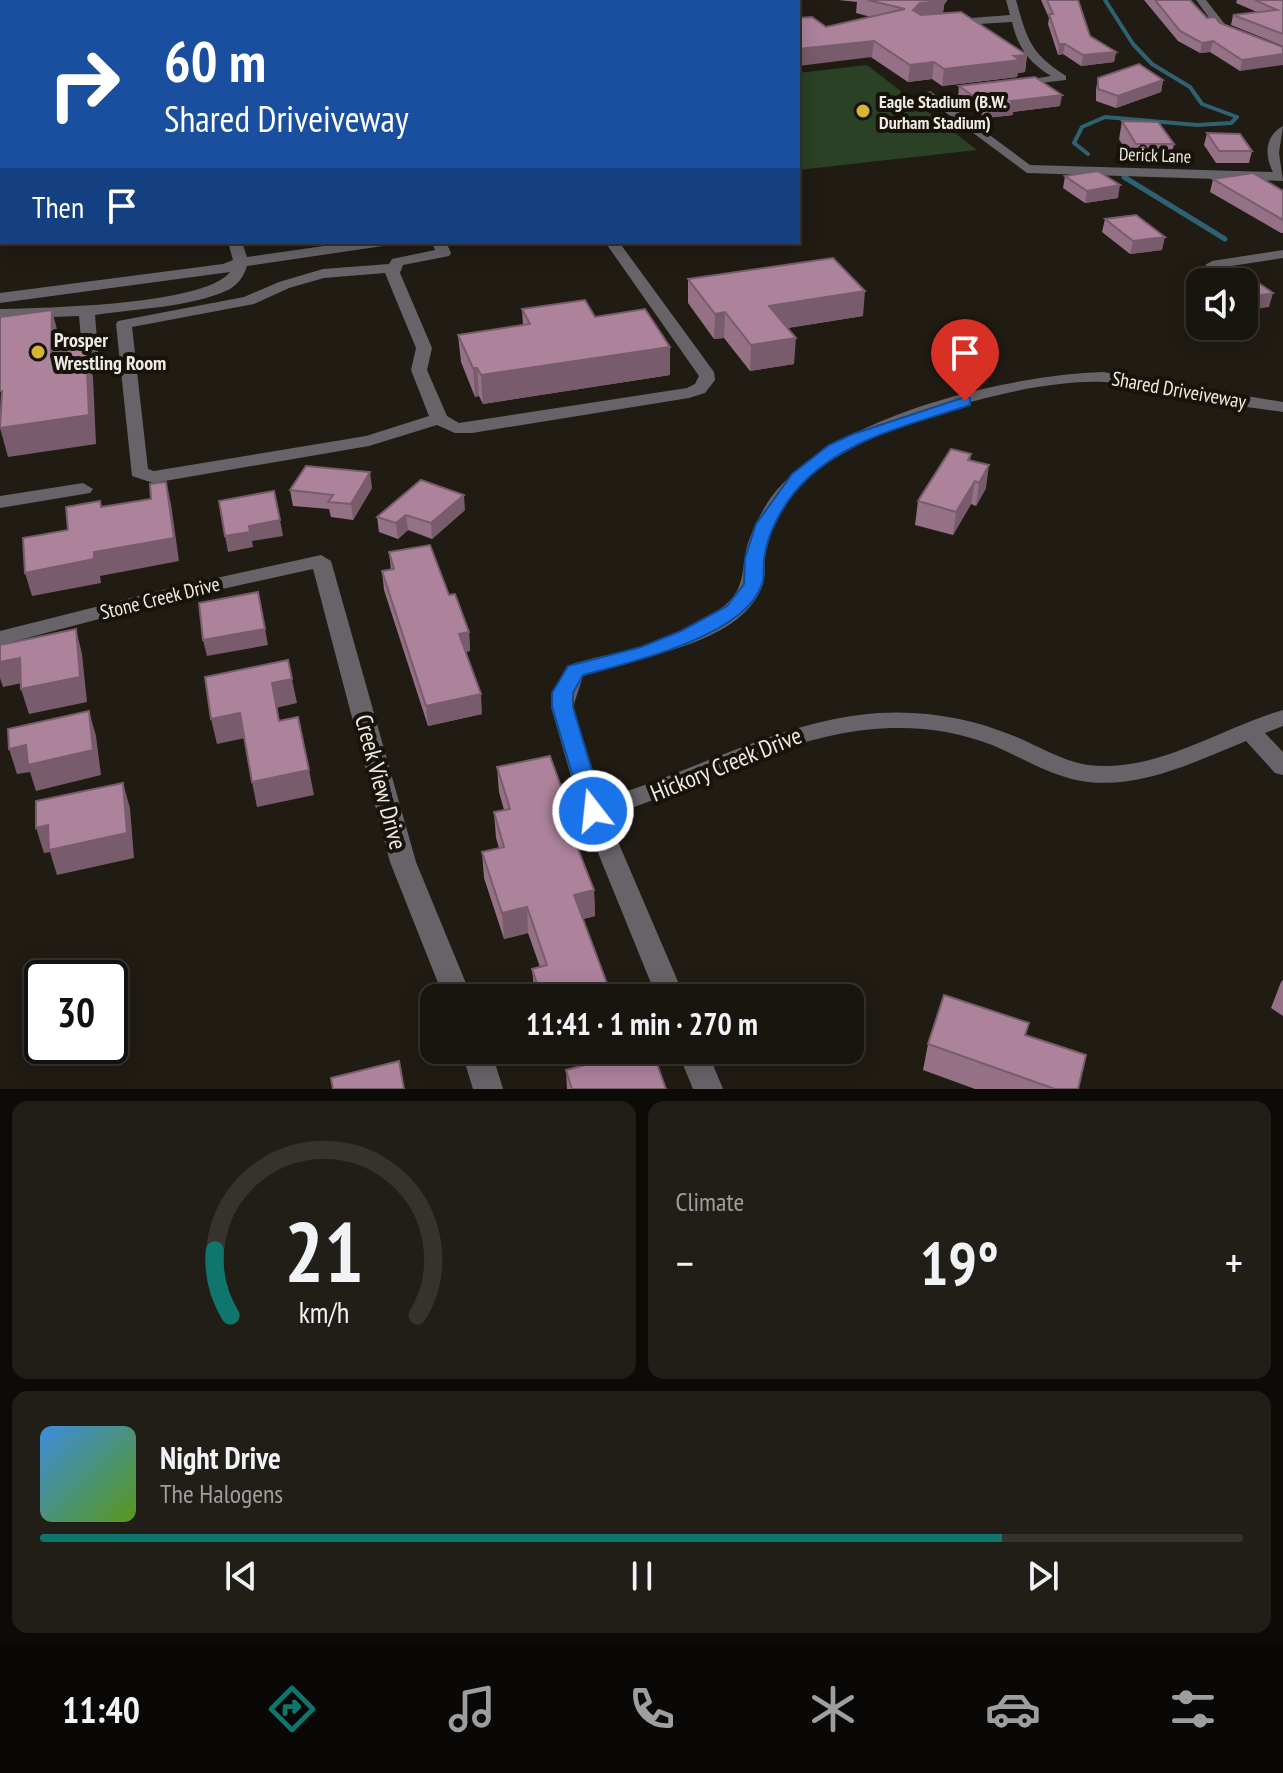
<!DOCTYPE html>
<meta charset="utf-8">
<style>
:root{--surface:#18140e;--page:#211d17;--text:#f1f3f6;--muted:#9f9e9e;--line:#36332e;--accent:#0f766e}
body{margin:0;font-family:"PT Sans Narrow",sans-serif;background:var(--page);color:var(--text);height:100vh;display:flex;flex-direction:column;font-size:30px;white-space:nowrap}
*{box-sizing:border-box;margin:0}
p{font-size:26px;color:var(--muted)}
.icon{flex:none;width:44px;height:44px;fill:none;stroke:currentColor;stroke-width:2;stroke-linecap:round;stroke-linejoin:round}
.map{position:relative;height:1089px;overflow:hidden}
.details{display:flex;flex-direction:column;gap:12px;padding:12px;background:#0d0b08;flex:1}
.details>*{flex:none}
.banner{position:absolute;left:0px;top:0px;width:800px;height:244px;box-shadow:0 4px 20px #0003,0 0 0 2px var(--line);background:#1a4fa0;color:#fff;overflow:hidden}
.fabs{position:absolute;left:1186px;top:268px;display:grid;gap:16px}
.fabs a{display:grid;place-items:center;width:72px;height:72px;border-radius:16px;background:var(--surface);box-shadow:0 4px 20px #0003,0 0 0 2px var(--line);font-size:40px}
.speed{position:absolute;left:24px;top:960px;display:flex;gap:16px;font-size:40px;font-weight:700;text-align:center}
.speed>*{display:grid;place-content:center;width:104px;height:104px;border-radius:50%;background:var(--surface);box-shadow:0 4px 20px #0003,0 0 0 2px var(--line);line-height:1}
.speed .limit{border:4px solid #111;border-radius:12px;background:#fff;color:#111}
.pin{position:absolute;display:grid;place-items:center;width:68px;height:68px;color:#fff;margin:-82px -34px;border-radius:50% 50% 50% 0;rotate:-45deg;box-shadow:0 0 8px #0007}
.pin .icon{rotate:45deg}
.me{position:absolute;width:88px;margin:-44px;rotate:344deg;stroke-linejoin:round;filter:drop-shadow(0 0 6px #0008)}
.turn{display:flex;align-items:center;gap:28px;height:168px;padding:0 32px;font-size:36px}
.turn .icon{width:104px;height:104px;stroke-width:2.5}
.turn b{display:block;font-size:56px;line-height:68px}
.then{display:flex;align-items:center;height:76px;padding:0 32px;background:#0003;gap:16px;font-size:30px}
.big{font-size:60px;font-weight:700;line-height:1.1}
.details .widget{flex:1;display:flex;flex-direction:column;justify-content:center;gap:12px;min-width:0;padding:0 28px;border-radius:16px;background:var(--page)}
.details .dial{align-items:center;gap:0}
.dial svg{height:208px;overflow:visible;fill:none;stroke:var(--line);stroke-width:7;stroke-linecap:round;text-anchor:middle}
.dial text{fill:var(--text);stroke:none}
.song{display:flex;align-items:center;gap:24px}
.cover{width:96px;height:96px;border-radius:12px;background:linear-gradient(135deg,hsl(210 70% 55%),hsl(90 70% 35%))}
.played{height:8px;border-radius:4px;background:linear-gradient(90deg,var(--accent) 80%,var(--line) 80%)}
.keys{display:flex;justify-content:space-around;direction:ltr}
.heat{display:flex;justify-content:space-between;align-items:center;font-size:44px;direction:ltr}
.details .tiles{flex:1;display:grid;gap:12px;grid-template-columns:1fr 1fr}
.widget:last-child{grid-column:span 2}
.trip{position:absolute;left:420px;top:984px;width:444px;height:80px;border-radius:16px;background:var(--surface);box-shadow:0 4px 20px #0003,0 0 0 2px var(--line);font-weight:700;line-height:80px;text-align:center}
.dock{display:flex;height:128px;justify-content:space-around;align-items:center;background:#0a0806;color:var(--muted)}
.dock .icon{width:56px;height:56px}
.dock .selected{color:var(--accent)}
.dock b{font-size:36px;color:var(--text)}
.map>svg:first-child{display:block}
.green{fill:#2a4125}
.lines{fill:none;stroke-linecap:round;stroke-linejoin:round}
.stream-far1{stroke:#2e6172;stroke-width:4}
.stream{stroke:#2e6172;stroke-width:5}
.minor{fill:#666469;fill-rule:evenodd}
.wall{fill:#947185}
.shaded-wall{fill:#785c6c}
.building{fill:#ac839b;stroke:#785c6c;stroke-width:2}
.route{fill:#1a73e8;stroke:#114b97;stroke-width:2}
.poi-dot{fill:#d4b535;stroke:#17120a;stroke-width:3}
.labels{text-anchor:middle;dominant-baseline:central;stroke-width:8;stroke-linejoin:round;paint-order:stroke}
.far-poi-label{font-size:18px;font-weight:bold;fill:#eeeae4;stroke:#17120a;text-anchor:start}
.far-street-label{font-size:18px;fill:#eeeae4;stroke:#17120a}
.poi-label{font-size:20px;font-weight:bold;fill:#eeeae4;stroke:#17120a;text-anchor:start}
.street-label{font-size:20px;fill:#eeeae4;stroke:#17120a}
.near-street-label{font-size:24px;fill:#eeeae4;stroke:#17120a}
</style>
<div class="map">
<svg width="1283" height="1089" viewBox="0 0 1283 1089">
<rect width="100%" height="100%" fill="#201b13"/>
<path class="green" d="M867 65 977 150 798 170V73Z"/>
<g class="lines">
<path class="stream-far1" d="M1088 154 1074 143 1082 127 1105 117 1197 125 1231 123 1237 117 1202 104 1190 87 1152 64 1133 44 1105 0"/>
<path class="stream" d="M1124 177 1225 239"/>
<g class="minor">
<rect x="34" y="0" width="10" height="2"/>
<rect x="108" y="0" width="10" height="2"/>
<path d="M316 0H326L327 2H317Z"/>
<path d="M521 0H532L533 2H522Z"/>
<path d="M569 0H580L581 2H570Z"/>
<path d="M645 0H656L657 2H646Z"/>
<path d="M673 0H684L685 2H674Z"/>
<path d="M707 0H719L720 2H708Z"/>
<path d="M738 0H750L751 2H739Z"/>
<path d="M1006 0H1016C1027 39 1030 53 1066 76V80L1013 86V82L1051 76C1028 62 1018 47 1012 22L945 26 940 23 945 20 1010 15Z"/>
<path d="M1196 0H1206L1227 27 1283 49V56L1219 31Z"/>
<path d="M930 91 1030 165 1273 172C1264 155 1265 136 1283 126L1279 153 1283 181 1027 173 926 98 924 95Z"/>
<rect x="0" y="143" width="2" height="8"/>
<path d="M228 242H242L247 257 352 242H390L383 246 247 266C244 276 238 285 228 290 188 308 138 308 95 315L99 362 91 367 83 362 79 316 0 319V309C45 308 205 305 230 272L0 303V293L223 264 233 260Z"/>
<path d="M432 242H446L451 253 449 256 403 265 400 273 432 348 427 370 447 416 459 423 687 388 695 384 699 376 605 242H619L714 372 715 380 705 393 689 398 472 433H455L437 425 369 446 153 483 132 476 116 324 118 321 244 297 279 282 323 269 389 264 392 259 435 250ZM385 273 416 348 411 370 429 416 366 436 154 471 148 469 132 327 254 304 289 288 324 278Z"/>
<path d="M1283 250V258L1212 269 1205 265 1212 261Z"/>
<path d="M1103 372 1283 402V412C1253 408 1223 404 1193 398 1164 392 1134 383 1104 382 1020 379 865 425 803 482 783 501 770 530 765 557 764 566 766 578 762 587 738 647 634 656 583 676L573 707 602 799C695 772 780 720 878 713 925 710 971 718 1014 736 1038 746 1062 761 1088 765 1157 773 1220 728 1283 710V726L1265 733 1283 752V775L1275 773 1246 741C1197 761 1143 788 1088 782 1054 778 1023 758 992 745 959 732 926 727 891 728 790 731 702 787 607 816L685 998H657L581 811 551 707 555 688 567 666C590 657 614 655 638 648 668 640 700 625 724 606 746 588 741 571 747 546 752 531 759 516 768 502 824 418 1006 375 1103 372Z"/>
<path d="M83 483 93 489 90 493 0 508V496Z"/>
<path d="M321 555 331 561 416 862 472 998H444L390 862 313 569 168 601 0 645V631L167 589Z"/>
<path d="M461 1050H491L503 1089H473Z"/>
<path d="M677 1050H707L723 1089H693Z"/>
</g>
</g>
<g class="wall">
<path d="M838 0H947L944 5 943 14 1027 55 1025 72 1018 73 1017 77 942 86 932 79 908 82 826 27 871 17 856 13 857 2Z"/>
<path d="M1041 0H1078L1090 36 1116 52 1114 62 1081 66 1063 54 1058 55 1048 24 1049 18Z"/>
<path d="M1144 0H1190L1207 18 1283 47 1240 71 1210 52 1200 53 1178 41Z"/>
<path d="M1237 0H1283V46L1231 25 1233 15 1257 12 1236 3Z"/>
<path d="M1098 78 1163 80 1161 92 1116 108 1096 101V89Z"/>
<path d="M959 86 1060 106 1013 112V115L986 118 958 98Z"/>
<path d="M1122 121 1174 144 1170 162H1132L1119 139Z"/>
<path d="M1207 133 1252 151 1249 163H1216L1204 145Z"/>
<path d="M1065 176 1118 198 1085 203 1063 188Z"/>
<path d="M1213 179 1283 191V233H1281L1210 192Z"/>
<path d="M1105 219 1162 250 1130 254 1102 232Z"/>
<path d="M688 279 863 316 788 328 794 364 750 371 724 338 714 339 688 303Z"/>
<path d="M522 309 595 317 670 375 483 404 479 396 475 397 461 362 458 335 523 325Z"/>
<path d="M971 454 970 460 986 488 976 506 971 504 953 535 915 525 918 501Z"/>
<path d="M372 488 353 520 331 517 329 509 293 506 290 490Z"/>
<path d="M465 510 432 539 408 530 398 539 379 532 377 517Z"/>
<path d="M389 552 449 595 469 632 470 651 465 652 482 714 428 726 384 590 382 571 391 570Z"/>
<path d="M497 767 573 820V837L594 890 595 916 583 919 612 998H535L532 969 540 967 528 933 504 939 484 878 482 852 499 848 496 838 494 812 504 810 499 792Z"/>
<path d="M1283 980V1016L1271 1008 1281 982Z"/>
<path d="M1026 1035 1078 1089H975L923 1070 928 1044Z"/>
<path d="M566 1070 666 1089H567Z"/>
</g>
<g class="shaded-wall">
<path d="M160 0H205V1L160 2Z"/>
<path d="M939 0H947L944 5 942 17 919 19 913 10 920 3Z"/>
<path d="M874 41 872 57 798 66V49Z"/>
<path d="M1213 41 1210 52 1200 53 1202 43Z"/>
<path d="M1059 44H1065L1063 54 1058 55Z"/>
<path d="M1116 52 1114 62 1081 66 1083 55Z"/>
<path d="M1283 54V65L1240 71 1242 60Z"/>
<path d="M1027 55 1025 72 1018 73 1017 77 942 86 944 69Z"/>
<path d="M934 62 932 79 908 82 910 65Z"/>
<path d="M1163 80 1161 92 1116 108 1118 96Z"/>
<path d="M1062 95 1060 106 1013 112V115L986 118 987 106 1011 101Z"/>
<path d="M1120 185 1118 198 1085 203 1087 191Z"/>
<path d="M1165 237 1162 250 1130 254 1133 241Z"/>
<path d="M287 242H304V243L287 245Z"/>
<path d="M865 291 863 316 767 331 769 306Z"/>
<path d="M1273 293 1269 307 1244 311V298Z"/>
<path d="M52 310 59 337 58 382 51 353Z"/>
<path d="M725 312 724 338 714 339 715 314Z"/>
<path d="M796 338 794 364 750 371 751 345Z"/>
<path d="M670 347V375L483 404 481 375Z"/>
<path d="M86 348 93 377 96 444 8 457 0 428Z"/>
<path d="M473 368H477L479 396 475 397Z"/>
<path d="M989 465 986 488 976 506 979 483Z"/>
<path d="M370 472 372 488 353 520 351 504Z"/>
<path d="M975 481 971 504 953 535 956 512Z"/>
<path d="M166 482 171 504 179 561 100 576 101 583 32 596 25 573 94 552 174 538Z"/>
<path d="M464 495 465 510 432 539 431 523Z"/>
<path d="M406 515 408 530 398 539 396 523Z"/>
<path d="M280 520 283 536 252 541 253 547 228 552 225 536 249 526Z"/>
<path d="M258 592 268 645 207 656 203 640Z"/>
<path d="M76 629 82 654 87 702 29 714 21 689Z"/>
<path d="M469 632 470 651 461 653 459 634Z"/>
<path d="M20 658 27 682 3 687 0 678V662Z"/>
<path d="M292 679 297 703 276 708 272 683Z"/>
<path d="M481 694 482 714 428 726 426 706Z"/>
<path d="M89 711 96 736 101 775 36 791 30 772 17 774 9 749Z"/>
<path d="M240 713 245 738 217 744 211 719Z"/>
<path d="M309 770 314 795 257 807 252 782Z"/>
<path d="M123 783 130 808 134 858 57 875 50 852 44 853 36 828Z"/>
<path d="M573 820 574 845 567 821Z"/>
<path d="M594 890 595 916 575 921 574 895Z"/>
<path d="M527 907 528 933 504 939 502 913Z"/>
</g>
<g class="building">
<rect x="47" y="0" width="42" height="2"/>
<rect x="135" y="0" width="25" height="2"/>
<path d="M205 0H247V2H206Z"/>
<path d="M868 0H942L944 1 920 3 913 10 921 15 961 12 1027 55 1014 56 1020 60 944 69 934 62 910 65 874 41 798 49V18L812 17 826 27 905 9Z"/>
<path d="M1047 0H1078L1090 36 1116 52 1083 55 1065 44H1059L1049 14H1053Z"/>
<path d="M1155 0H1190L1207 18 1215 17 1220 23 1283 47V54L1242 60 1213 41 1202 43 1180 31Z"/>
<path d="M1255 0H1283V34L1233 15 1277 10Z"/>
<path d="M1139 64 1163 80 1118 96 1098 89V78Z"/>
<path d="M1035 77 1062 95 1011 101 1014 103 987 106 959 86Z"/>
<path d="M1122 121 1158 122 1174 144H1136Z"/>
<path d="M1207 133 1240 134 1252 151H1219Z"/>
<path d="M1098 171 1120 185 1087 191 1065 176Z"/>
<path d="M1253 173 1283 191V220L1213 179Z"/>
<path d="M1136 215 1165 237 1133 241 1105 219Z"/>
<path d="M833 258 865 291 769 306 796 338 751 345 725 312 715 314 688 279Z"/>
<path d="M1247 275 1273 293 1244 298V282H1204Z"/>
<path d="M585 300 595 317 645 309 670 347 481 375 477 368H473L458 335 530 324 522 309Z"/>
<path d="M52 310 51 353 86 348 89 415 0 428 2 391H0V317Z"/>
<path d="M951 449 971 454 968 460 989 465 979 483 975 481 956 512 918 501Z"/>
<path d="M306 466 370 472 351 504 328 502 333 495 290 490Z"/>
<path d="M421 480 464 495 431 523 406 515 396 523 377 517Z"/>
<path d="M166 482 174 538 94 552V559L25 573 23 538 68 530 66 507 100 501 101 507 151 499 150 484Z"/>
<path d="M274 491 280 520 249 526 250 532 225 536 219 501Z"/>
<path d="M430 545 449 595 455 594 469 632 459 634 481 694 426 706 382 571 394 569 389 552Z"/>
<path d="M258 592 265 629 203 640 199 603Z"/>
<path d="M76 629 80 677 21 689 20 658 0 662V645Z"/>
<path d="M288 660 292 679 272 683 279 721 298 717 309 770 252 782 240 713 211 719 205 677Z"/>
<path d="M89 711 93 750 28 765 26 745 9 749 8 729Z"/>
<path d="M550 756 573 820 567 821 594 890 574 895 612 997 609 998H542L532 969 547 965 527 907 502 913 482 852 504 847 494 812 510 809 497 767Z"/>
<path d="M123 783 127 833 49 850 48 825 36 828V801Z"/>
<path d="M944 995 1029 1023 1025 1035 1086 1055 1078 1089H1055L928 1044Z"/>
<path d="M642 1050H652L666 1089H572L566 1070Z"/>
<path d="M399 1061 404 1089H333L331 1078Z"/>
</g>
<path class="route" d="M965 397 970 398V405C913 424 850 437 806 480 785 500 767 532 764 560 763 567 765 577 762 584 746 636 629 663 583 675L573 693V707L604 811 601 817 593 819 585 817 552 707V693L568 666 641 647 681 631 727 606 744 584 745 558 756 524 792 474 829 445 853 434Z"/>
<g class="poi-dot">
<circle cx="863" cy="111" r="8"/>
<circle cx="38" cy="352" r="8"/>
</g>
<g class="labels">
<g class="far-poi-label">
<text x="879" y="101">Eagle Stadium (B.W.<tspan x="879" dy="21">Durham Stadium)</tspan></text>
</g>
<g class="far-street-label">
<text transform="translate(1155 155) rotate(2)">Derick Lane</text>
</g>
<g class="poi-label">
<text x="54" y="340">Prosper<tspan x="54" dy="23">Wrestling Room</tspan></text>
</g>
<g class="street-label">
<text transform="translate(1179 390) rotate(10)">Shared Driveiveway</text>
<text transform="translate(160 598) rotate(-14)">Stone Creek Drive</text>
</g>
<g class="near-street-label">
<text transform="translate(726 764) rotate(-22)">Hickory Creek Drive</text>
<text transform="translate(381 782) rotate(75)">Creek View Drive</text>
</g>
</g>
</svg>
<div class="fabs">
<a><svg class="icon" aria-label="sound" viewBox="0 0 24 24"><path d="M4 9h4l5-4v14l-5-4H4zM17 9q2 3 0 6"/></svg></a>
</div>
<div class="speed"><div class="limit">30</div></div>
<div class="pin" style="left:965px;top:401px;background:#d93025"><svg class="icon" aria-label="arrive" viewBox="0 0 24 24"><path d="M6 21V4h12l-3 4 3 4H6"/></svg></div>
<svg class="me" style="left:593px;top:811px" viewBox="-20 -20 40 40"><circle r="17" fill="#1a73e8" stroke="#fff" stroke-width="3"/><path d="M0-11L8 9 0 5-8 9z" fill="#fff"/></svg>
<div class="trip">11:41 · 1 min · 270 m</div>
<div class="banner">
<div class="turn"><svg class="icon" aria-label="right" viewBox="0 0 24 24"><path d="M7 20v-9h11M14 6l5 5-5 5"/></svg><div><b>60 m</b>Shared Driveiveway</div></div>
<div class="then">Then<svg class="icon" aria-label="arrive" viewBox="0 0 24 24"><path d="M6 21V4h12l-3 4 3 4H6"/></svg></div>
</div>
</div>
<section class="details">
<div class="tiles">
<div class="widget dial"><svg viewBox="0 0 100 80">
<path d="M14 69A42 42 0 1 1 86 69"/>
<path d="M14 69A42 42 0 0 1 8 44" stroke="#0f766e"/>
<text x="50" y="56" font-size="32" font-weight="700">21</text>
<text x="50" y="72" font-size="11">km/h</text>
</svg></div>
<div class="widget"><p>Climate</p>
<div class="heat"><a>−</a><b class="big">19°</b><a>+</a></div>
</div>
<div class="widget">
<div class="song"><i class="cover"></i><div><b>Night Drive</b><p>The Halogens</p></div></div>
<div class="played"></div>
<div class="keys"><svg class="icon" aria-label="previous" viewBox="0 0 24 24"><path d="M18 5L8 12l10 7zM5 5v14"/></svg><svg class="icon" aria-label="pause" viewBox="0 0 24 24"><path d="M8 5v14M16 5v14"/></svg><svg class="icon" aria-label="next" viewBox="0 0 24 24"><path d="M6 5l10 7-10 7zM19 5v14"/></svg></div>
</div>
</div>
</section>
<nav class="dock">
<b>11:40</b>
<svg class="icon selected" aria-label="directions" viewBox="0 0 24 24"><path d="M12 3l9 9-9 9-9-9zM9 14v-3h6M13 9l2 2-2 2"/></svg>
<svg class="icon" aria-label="music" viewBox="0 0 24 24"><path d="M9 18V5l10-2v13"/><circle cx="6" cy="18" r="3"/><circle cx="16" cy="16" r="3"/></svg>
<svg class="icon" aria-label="phone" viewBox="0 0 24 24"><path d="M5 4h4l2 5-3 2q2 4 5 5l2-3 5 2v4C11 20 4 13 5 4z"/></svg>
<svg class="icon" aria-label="climate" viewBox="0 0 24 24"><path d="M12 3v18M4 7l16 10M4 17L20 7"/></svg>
<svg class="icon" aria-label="car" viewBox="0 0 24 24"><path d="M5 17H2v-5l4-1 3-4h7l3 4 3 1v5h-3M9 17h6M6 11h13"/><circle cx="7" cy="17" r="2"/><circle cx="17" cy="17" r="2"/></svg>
<svg class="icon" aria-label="filters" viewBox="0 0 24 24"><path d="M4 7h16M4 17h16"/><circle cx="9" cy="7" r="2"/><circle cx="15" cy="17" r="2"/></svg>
</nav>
